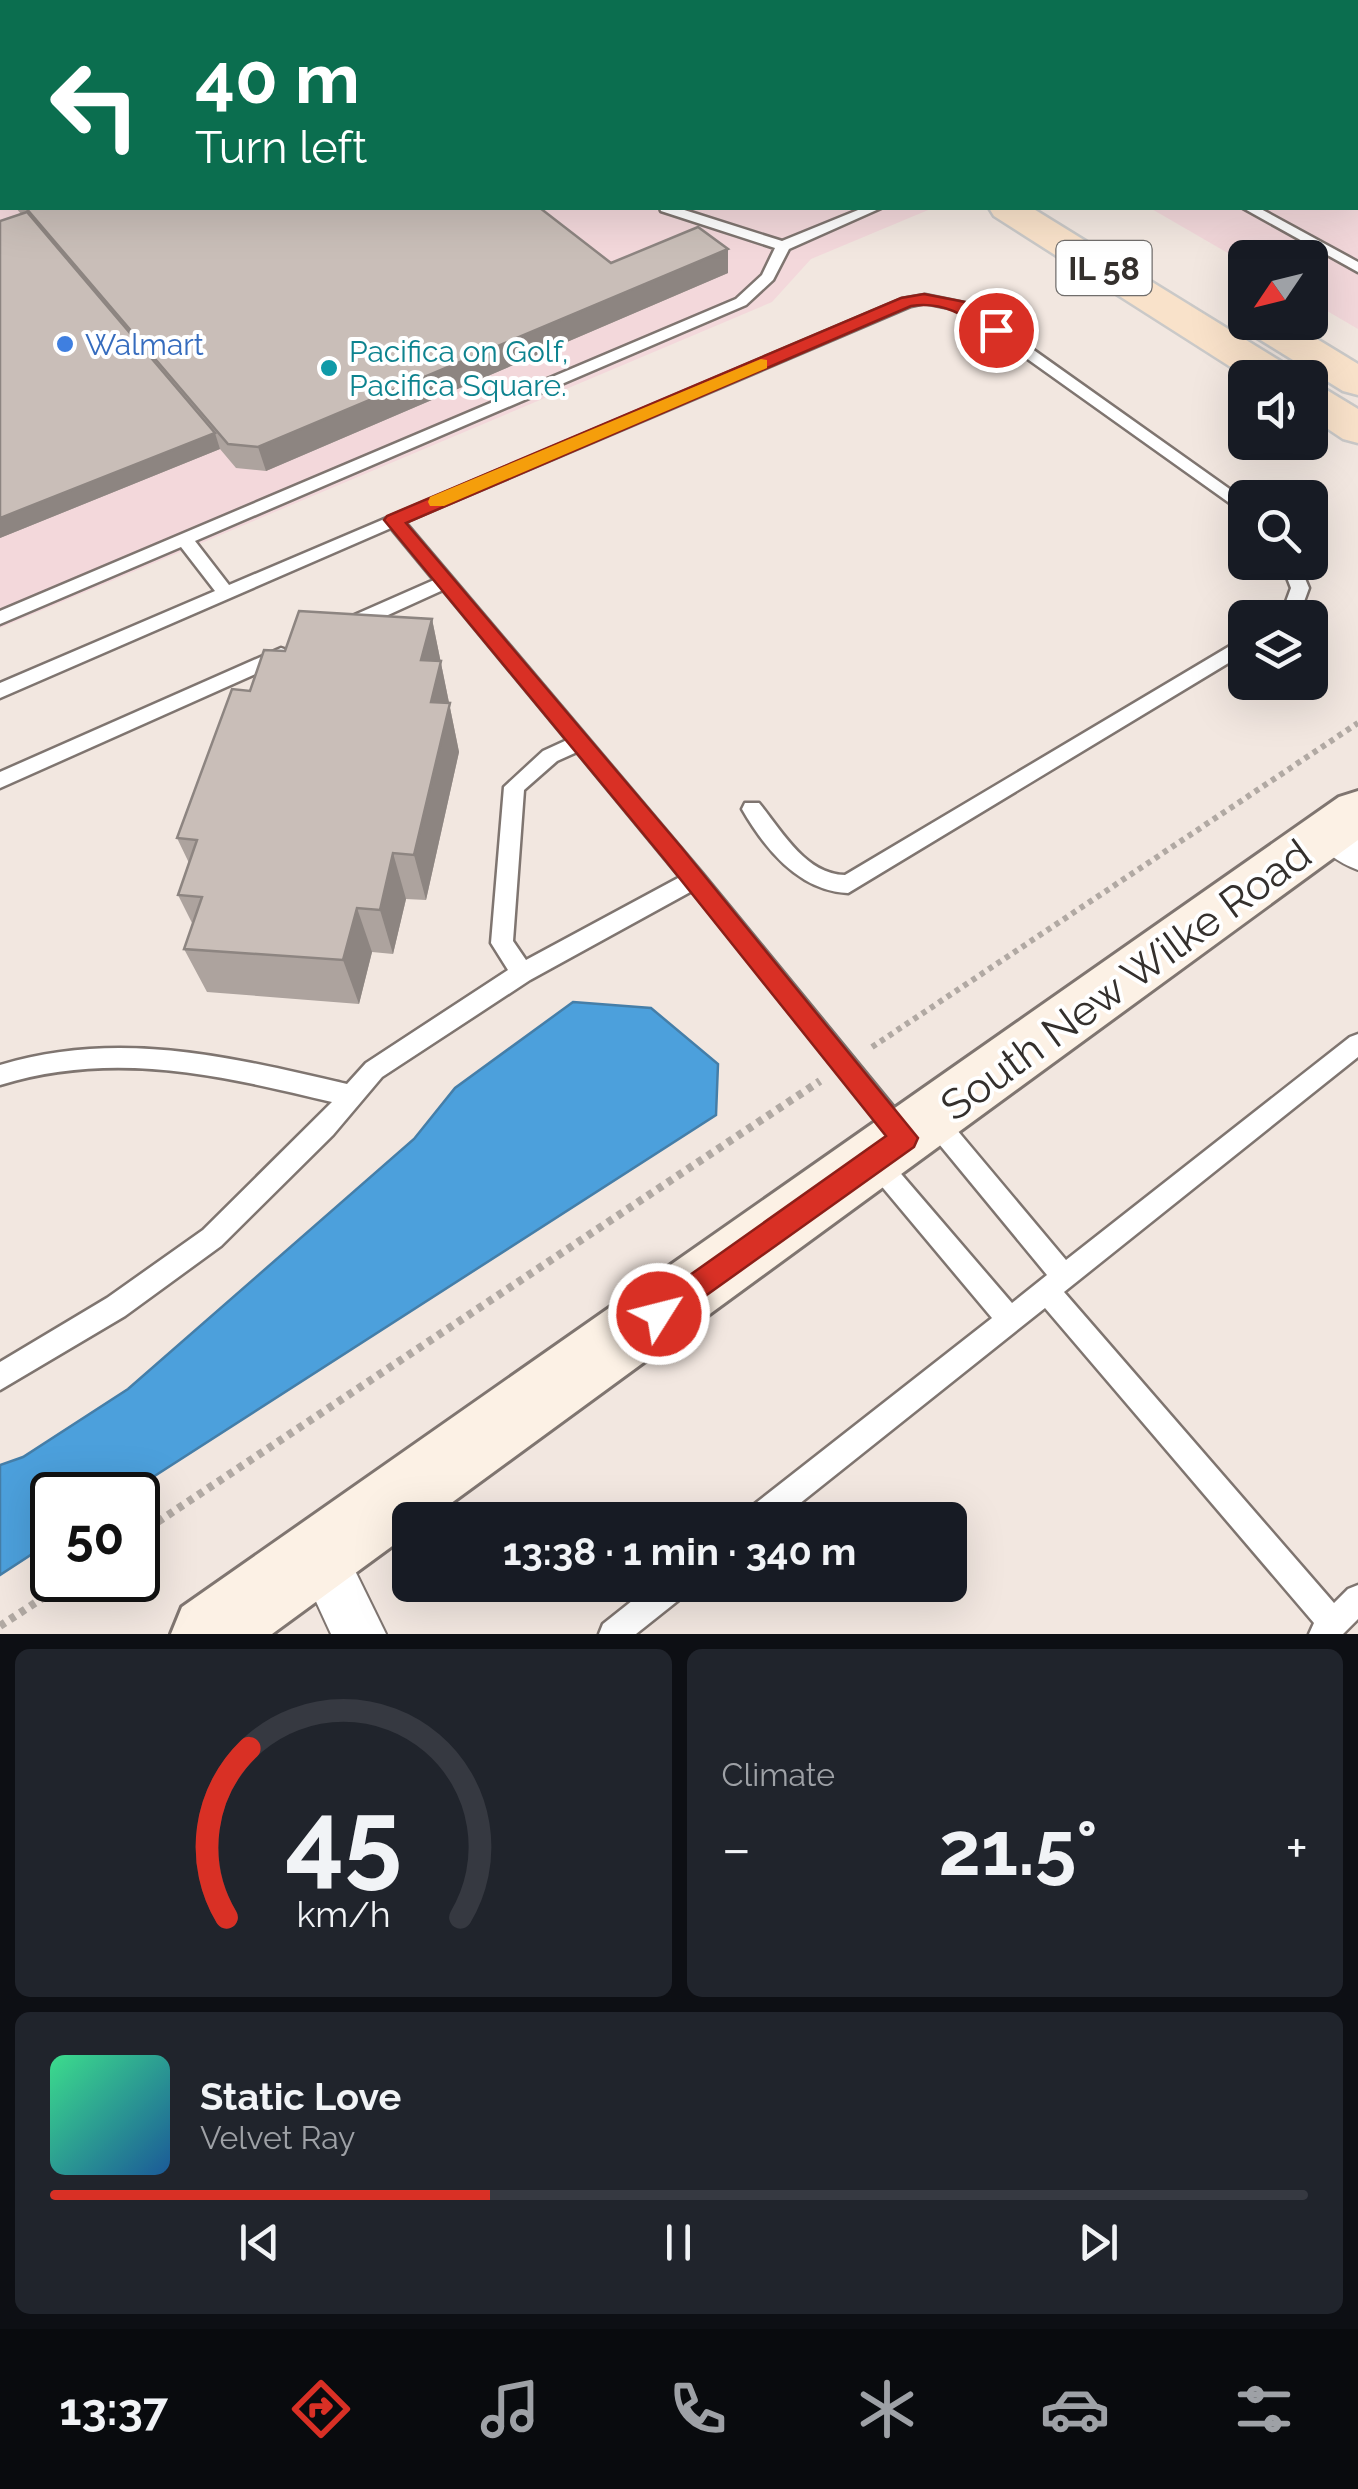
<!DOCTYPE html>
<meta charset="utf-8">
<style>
:root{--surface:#171b24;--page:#20242c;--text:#f1f3f6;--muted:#9ea1a6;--line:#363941;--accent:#d93025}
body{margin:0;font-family:Raleway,sans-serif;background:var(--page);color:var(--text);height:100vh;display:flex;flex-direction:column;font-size:38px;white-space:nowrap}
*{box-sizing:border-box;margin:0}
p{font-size:32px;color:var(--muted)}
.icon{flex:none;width:55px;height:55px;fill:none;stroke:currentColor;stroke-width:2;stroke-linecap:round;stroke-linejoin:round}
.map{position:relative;height:1634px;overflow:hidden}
.details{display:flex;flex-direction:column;gap:15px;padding:15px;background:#0d0f14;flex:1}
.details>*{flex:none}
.banner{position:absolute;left:0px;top:0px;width:1360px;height:210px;box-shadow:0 10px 40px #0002;background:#0b6e4f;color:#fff;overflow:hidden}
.needle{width:65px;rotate:235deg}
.tools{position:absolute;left:1228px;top:240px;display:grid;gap:20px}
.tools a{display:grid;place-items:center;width:100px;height:100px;border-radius:15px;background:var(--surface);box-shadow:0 10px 40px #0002;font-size:50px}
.speed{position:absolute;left:30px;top:1472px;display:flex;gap:20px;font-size:50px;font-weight:700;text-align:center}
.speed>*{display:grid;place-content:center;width:130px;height:130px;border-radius:50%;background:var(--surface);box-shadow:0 10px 40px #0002;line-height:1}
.speed .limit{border:5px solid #111;border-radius:15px;background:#fff;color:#111}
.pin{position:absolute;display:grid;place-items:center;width:85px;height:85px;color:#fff;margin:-42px;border:5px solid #fff;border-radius:50%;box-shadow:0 2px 10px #0007}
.me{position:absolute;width:110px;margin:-55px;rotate:54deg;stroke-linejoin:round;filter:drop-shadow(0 0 8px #0008)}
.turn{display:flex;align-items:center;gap:35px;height:210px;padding:0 30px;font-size:45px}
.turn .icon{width:130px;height:130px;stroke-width:2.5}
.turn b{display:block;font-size:70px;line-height:85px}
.big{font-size:75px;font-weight:700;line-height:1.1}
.details .widget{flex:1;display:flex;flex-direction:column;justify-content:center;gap:15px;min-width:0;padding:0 35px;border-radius:15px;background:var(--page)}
.details .dial{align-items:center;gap:0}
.dial svg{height:260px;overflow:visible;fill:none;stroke:var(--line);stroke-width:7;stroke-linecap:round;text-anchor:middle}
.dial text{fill:var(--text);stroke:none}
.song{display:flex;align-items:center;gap:30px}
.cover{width:120px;height:120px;border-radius:15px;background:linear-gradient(135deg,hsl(150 70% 55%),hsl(210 70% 35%))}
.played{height:10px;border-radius:5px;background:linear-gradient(90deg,var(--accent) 35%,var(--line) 35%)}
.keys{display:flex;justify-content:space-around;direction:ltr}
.heat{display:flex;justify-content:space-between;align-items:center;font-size:55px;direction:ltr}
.details .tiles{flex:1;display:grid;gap:15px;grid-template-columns:1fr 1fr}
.widget:last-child{grid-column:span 2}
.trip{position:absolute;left:392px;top:1502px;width:575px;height:100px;border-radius:15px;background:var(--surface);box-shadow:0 10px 40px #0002;font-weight:700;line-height:100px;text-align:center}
.tabs{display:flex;height:160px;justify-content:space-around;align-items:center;background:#090b0e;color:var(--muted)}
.tabs .icon{width:70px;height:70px}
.tabs .on{color:var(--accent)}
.tabs b{font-size:45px;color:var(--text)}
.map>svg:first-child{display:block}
.commercial{fill:#f3d8db}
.water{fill:#4ca0dc;stroke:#457ea8;stroke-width:2.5}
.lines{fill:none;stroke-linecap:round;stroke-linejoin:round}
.lane-casing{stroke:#7f7570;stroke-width:5}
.street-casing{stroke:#7f7570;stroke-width:4}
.secondary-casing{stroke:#7f7570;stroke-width:6}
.primary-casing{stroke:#cac9c8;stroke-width:5}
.path-far1{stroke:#b1a9a3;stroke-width:6;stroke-dasharray:5 5;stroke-linecap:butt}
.path{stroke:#b1a9a3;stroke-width:8;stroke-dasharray:6 6;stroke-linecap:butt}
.lane{fill:#fff;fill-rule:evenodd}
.street{fill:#fff;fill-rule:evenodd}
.secondary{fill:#fcf1e5;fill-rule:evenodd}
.primary{fill:#f9e2ca;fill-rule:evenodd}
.wall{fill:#ada39e}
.shaded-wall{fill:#8d8581}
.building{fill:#c9beb8;stroke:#8d8581;stroke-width:2.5}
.route{fill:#d93025;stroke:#8d1f18;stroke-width:2.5}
.slow{fill:#f59e0b}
.shop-dot{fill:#3f7fe0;stroke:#fff;stroke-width:4}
.culture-dot{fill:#0f9aa8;stroke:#fff;stroke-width:4}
.labels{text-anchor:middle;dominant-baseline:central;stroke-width:8;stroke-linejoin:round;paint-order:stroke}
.far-shop-label{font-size:30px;fill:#366cbe;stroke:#fff;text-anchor:start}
.far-culture-label{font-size:30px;fill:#0d838f;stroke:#fff;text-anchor:start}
.shield{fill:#fff;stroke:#716e6c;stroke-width:2.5}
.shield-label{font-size:32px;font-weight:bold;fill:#34302d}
.near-street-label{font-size:42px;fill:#34302d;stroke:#fff}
</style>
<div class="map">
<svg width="1358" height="1634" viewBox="0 0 1358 1634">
<rect width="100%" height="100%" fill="#f2e7e0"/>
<g class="commercial">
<path d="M0 0 651 2H2V208H933L811 259 772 302 0 628Z"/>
<path d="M797 0H1358V329L1310 301V258H1245V263L1150 208H1358V2Z"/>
</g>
<path class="water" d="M573 1002 651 1008 718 1064 716 1115 125 1495H52V1541L0 1575V1465L23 1457 128 1389 414 1139 455 1088Z"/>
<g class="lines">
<defs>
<g id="lane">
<path d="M352 0H366L368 2H354Z"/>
<path d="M566 0H576L578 2H565Z"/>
<path d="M870 0H885L887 2H872Z"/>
<path d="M960 0H972L973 2H962Z"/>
<path d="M1030 0H1042L1043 2H1032Z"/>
<path d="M1172 0H1184L1186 2H1174Z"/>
<path d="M660 208H678L782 241 863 208H881L789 249 773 280 746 305 195 541 229 585 902 299 925 295 969 304 1245 500V514L959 310 925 303 911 306 405 522 702 873 911 1128 915 1136 911 1144 903 1147 895 1144 692 891 530 980 382 1077 333 1135 221 1246 125 1316 0 1390V1362L107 1298 203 1230 332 1102C219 1075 114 1050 0 1085V1065C119 1029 230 1057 347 1084L366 1063 508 970 491 943 504 787 543 751 567 740 443 590 355 630H343L340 625 343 620 434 580 391 528 0 698V683L215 591 181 547 0 624V611L736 299 762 275 775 248 661 211ZM577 752 680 877 526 960 513 941 524 790 557 761Z"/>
<path d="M1243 208H1259L1358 262V272Z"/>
<path d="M1281 562H1298L1309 588 1298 618H1280L1291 588Z"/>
<path d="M1245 637V653L848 893C799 891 765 849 742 809L745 803H759C782 831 805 874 845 875Z"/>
<path d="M281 648 287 650 290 655 287 660 0 788V772Z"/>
<path d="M1358 1034V1057L1064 1292 1334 1603 1348 1589 1358 1585V1619L1343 1634H1309L1314 1623 1045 1308 779 1520H743L747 1510 992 1318 868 1170 864 1162 868 1154 876 1151 884 1154 1012 1303 1047 1275 925 1127 921 1119 925 1111 933 1108 941 1111 1066 1260 1350 1037Z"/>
<path d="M652 1585H689L685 1595 636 1634H599L603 1624Z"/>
</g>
<g id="street">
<path d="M1330 817 1358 833V870C1339 863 1320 850 1311 832L1317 821Z"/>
<path d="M321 1530 339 1538 386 1634H331L295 1556 303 1538Z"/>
</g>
<path id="secondary" d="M1358 791V840L428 1520H410V1533L272 1634H171L182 1607 1339 797Z"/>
<g id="primary">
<path d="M658 0H692L694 2H660Z"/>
<path d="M720 0H754L756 2H722Z"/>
<path d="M989 208H1032L1293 369 1299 378H1248L994 216Z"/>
<path d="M1245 314V322H1289L1358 364V395L1343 391 1246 331 1240 322Z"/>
<path d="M1310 385 1325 389 1358 409V443L1343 439 1310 417Z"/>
</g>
</defs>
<use href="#lane" class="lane-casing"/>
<use href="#street" class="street-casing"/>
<use href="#secondary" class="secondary-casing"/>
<use href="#primary" class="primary-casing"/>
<path class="path-far1" d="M872 1047 1358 723"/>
<g class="path">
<path d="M138 1535 820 1081"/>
<path d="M0 1626 70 1580"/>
</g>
<use href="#lane" class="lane"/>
<use href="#street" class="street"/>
<use href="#secondary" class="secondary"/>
<use href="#primary" class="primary"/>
</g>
<g class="wall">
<path d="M414 0H515L507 2H418Z"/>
<path d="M1253 0H1358V3L1255 2Z"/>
<path d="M16 208H540L611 263 728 249V273L266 471 236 468 220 449 0 538V221L21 214Z"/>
<path d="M432 619 459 752 426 900 406 899 393 954 372 952 359 1004 207 992 184 949 193 925 178 895 189 863 177 838 250 691 285 651Z"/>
</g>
<g class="shaded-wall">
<path d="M442 0H515L507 2H442Z"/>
<path d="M728 249V273L266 471 258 447Z"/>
<path d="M215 433 220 449 0 538V518Z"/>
<path d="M432 619 459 752 426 900 414 855 421 660Z"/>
<path d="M393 853 406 899 393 954 380 910Z"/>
<path d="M357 908 372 952 359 1004 343 960Z"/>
</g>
<g class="building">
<path d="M26 208H540L611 263 698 227 728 249 258 447 228 444Z"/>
<path d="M27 212 215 433 0 518V221Z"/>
<path d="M299 611 432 619 421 660 441 661 431 702 450 703 414 855 393 853 380 910 357 908 343 960 184 949 202 897 178 895 197 840 177 838 232 689 250 691 264 650 285 651Z"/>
</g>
<path class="route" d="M924 294 970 303 1005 330 991 334C965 315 943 301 911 306L406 523 681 847 918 1138 914 1147 659 1329 649 1324 645 1314 649 1304 886 1136 665 860 384 520 387 516 901 298Z"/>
<path class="slow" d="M761 359 767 360V368L444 506H430L428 502 430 497Z"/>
<circle class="shop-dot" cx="65" cy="344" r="10"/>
<circle class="culture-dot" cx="329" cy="368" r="10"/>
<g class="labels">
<g class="far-shop-label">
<text x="85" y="344">Walmart</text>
</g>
<g class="far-culture-label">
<text x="349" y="351">Pacifica on Golf,<tspan x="349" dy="34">Pacifica Square.</tspan></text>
</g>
<rect class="shield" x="1056.5" y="241" width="95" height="54" rx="8"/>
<g class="shield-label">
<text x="1104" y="268">IL 58</text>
</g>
<g class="near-street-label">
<text transform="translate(1126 980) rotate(-36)">South New Wilke Road</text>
</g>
</g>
</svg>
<div class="tools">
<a><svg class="needle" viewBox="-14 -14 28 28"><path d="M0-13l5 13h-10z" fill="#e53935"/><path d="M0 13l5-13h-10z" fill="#9ea1a6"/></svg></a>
<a><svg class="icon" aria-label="sound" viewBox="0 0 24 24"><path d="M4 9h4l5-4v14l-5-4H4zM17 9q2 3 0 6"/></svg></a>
<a><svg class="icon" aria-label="search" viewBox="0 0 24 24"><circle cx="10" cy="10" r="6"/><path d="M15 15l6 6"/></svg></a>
<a><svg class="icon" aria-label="layers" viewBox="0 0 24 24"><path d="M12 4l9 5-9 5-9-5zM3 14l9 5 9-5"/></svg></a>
</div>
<div class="speed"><div class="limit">50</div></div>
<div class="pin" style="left:996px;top:330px;background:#d93025"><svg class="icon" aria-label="arrive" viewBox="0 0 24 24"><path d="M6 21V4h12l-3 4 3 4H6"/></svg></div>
<svg class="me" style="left:659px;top:1314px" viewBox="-20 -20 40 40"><circle r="17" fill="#d93025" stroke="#fff" stroke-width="3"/><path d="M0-11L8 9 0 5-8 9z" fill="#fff"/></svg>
<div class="trip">13:38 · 1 min · 340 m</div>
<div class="banner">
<div class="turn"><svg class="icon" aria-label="left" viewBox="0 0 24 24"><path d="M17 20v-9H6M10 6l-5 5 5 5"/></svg><div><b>40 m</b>Turn left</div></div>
</div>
</div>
<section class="details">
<div class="tiles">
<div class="widget dial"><svg viewBox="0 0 100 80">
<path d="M14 69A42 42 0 1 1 86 69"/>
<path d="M14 69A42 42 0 0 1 21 17" stroke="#d93025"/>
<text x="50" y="56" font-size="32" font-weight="700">45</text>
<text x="50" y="72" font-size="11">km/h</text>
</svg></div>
<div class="widget"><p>Climate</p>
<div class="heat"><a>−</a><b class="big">21.5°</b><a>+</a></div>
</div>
<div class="widget">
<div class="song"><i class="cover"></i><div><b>Static Love</b><p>Velvet Ray</p></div></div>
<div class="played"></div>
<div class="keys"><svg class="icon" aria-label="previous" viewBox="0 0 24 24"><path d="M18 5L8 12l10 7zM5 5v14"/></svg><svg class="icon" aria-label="pause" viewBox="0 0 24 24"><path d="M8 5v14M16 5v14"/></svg><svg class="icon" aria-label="next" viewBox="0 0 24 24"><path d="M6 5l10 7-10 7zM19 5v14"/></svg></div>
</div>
</div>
</section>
<nav class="tabs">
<b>13:37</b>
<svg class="icon on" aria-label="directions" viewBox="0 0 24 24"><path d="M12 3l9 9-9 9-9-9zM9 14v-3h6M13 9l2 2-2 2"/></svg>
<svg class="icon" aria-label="music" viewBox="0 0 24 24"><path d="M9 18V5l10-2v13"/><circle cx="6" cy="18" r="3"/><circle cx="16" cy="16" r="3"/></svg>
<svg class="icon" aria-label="phone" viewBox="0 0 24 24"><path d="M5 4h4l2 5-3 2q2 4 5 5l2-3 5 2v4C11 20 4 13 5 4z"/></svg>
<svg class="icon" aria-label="climate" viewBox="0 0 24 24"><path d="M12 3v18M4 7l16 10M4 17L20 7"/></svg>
<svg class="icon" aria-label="car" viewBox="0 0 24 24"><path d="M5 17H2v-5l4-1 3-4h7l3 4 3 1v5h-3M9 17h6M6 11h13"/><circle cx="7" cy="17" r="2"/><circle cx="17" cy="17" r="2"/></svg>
<svg class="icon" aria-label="filters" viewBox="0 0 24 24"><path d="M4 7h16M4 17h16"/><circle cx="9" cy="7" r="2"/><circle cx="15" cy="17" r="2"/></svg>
</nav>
